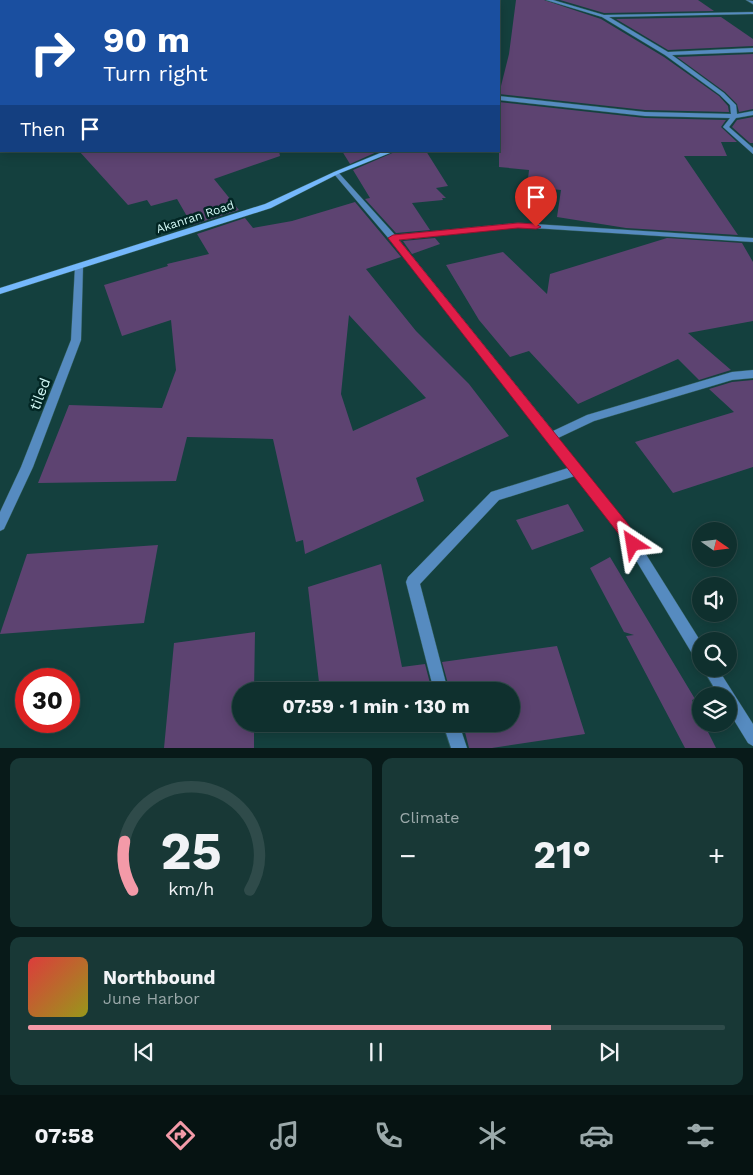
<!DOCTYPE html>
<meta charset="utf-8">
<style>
:root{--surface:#0f302e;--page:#183836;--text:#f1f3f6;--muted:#9ba9aa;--line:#2f4b4a;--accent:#f39aa8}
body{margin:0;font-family:"Work Sans",sans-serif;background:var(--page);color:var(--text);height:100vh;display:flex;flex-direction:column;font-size:19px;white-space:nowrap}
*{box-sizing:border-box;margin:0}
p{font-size:16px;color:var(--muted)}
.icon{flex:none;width:28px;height:28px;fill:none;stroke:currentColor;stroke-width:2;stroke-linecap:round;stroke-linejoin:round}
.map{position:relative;height:748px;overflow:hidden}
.side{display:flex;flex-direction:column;gap:10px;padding:10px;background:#081a19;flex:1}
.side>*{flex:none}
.top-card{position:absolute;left:0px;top:0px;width:500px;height:152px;box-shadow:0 2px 12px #0003,0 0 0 1px var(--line);background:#1a4fa0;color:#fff;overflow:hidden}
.needle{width:32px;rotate:104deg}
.fabs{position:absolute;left:692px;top:522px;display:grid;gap:10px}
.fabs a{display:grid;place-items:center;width:45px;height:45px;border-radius:50%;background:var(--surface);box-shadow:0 2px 12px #0003,0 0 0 1px var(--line);font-size:25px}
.speed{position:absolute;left:15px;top:668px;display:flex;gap:10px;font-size:25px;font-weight:700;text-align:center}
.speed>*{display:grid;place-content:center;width:65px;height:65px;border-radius:50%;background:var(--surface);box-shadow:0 2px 12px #0003,0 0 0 1px var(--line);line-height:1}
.speed .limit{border:8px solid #d22;background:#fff;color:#111}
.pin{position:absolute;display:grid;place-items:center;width:42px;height:42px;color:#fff;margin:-51px -21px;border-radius:50% 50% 50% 0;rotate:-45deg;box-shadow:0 0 5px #0007}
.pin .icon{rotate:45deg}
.me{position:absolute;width:55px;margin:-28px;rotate:327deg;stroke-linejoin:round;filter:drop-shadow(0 0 4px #0008)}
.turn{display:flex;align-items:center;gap:18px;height:105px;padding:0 20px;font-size:22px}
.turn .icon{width:65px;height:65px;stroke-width:2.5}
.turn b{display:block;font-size:35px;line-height:42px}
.then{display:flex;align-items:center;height:48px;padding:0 20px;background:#0003;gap:10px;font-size:19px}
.big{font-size:38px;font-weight:700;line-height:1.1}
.side .card{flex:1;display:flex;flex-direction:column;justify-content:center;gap:8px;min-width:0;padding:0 18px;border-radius:10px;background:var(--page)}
.side .dial{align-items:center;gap:0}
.dial svg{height:130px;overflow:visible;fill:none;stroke:var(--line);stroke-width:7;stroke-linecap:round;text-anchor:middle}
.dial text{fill:var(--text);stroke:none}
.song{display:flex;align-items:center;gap:15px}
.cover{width:60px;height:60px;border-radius:8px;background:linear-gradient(135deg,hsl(0 70% 55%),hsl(60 70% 35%))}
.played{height:5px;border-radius:2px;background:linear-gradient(90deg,var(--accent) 75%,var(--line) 75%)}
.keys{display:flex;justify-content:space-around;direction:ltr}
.heat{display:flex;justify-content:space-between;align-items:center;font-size:28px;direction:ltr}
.side .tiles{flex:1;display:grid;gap:10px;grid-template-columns:1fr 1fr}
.card:last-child{grid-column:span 2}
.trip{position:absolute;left:232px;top:682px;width:288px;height:50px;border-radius:25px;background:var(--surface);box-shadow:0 2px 12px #0003,0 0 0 1px var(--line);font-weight:700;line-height:50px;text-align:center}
.tabs{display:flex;height:80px;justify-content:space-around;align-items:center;background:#061312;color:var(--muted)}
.tabs .icon{width:35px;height:35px}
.tabs .active{color:var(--accent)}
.tabs b{font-size:22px;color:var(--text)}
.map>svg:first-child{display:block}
.building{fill:#5d4371;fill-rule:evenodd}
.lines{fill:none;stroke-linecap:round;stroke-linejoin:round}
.street-casing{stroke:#325d5b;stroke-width:1}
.secondary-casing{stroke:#325d5b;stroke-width:1}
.street{fill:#568bc0;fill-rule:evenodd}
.secondary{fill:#75b8fc;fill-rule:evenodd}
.route{fill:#e11d48;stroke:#92132f}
.labels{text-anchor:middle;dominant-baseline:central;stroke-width:5;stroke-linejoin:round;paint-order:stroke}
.far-street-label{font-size:12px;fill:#d2f8f5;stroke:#022624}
.street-label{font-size:15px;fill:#d2f8f5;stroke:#022624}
</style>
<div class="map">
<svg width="753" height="748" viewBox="0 0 753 748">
<rect width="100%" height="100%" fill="#14403e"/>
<g class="building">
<path d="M516 0H544L601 19 664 57 719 96 728 106 729 112 645 110 499 94 509 54Z"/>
<path d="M560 0H698L714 11 604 13Z"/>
<path d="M721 17 753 39V46L668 50 616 19Z"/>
<path d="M753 54V109L739 112 737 104 725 92 677 57Z"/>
<path d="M499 102 645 118 726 120 721 127 737 142H721L727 156H684L738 235 626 228 557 217 561 190 533 187V180L528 179 529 170 499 167Z"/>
<path d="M753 117V143H750L732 127 737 120Z"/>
<path d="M79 151H279L280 156 214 179 239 210 192 225 177 199 151 206 147 200 128 205Z"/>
<path d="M342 151H379L350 164Z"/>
<path d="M397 151H426L448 186 436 188 446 198H442L443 200 412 203 430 230 396 233 365 199 370 198 353 170Z"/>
<path d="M355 202 401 257 366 269 416 331 469 384 509 436 416 478 424 501 305 554 303 540 296 542 273 439 187 437 176 481 38 483 69 405 162 408 176 370 171 320 122 336 104 285 168 266 167 264 209 254 197 234 245 218 253 228 292 221ZM349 315 426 398 353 431 341 394Z"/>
<path d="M435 238 440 244 412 254 403 241Z"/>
<path d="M667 238 742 243 753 262V321L688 333 731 370 699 380 678 359 578 404 529 351 510 357 479 320 446 265 503 252 547 294 550 274Z"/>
<path d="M753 380V467L673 493 635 442 734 412 709 389 732 382Z"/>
<path d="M568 504 584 531 532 550 516 520Z"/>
<path d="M158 545 144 623 0 634 27 554Z"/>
<path d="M610 557 695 699 692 700 701 719V724H704L716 748H685L626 636 634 635 624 632 590 568Z"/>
<path d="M381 564 402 667 425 664 432 691H320L308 587Z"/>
<path d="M255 632 254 691H241V724H254V748H164L174 643Z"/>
<path d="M557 646 585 734 492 748H469L463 724H511V691H450L442 662Z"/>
</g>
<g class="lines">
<defs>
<g id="street">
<path d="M546 0H553L604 15 753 12V14L609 17 668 52 753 48V52L672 55 724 93 736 105 737 114 753 111V115L736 118 729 127 753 148V154L723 127 730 118 645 116 499 100V96L645 112 731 114 730 105 720 95 665 55 602 17Z"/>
<path d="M746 0 753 1V4Z"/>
<path d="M334 172H338L395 235 518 223 753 238V242L518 227 399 240 553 431 587 415 732 372 753 370V378L732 380 594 421 558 438 627 524 701 642V662L696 660 619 532 575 476 499 500 420 584 448 691H434L406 582 408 577 491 492 568 468 390 240 334 174Z"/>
<path d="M79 264 83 267 81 340 33 467 4 529 0 531V512L21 467 71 340 75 267Z"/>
<path d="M703 669H718L753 724V746L748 743 729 712V696H719Z"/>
<path d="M443 724H459L467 748H451Z"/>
</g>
<g id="secondary">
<rect x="493" y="0" width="4" height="1"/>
<path d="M385 151H395L338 174 271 208 0 294V288L265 204 334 172Z"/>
</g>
</defs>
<use href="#street" class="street-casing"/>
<use href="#secondary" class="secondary-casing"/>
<use href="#street" class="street"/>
<use href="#secondary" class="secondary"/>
</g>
<path class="route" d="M518 223 536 224 541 227 536 229 518 228 399 240 628 524 640 544 638 549 633 551 628 549 618 533 388 238 393 235Z"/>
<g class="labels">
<g class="far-street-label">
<text transform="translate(195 217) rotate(-18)">Akanran Road</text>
</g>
<g class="street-label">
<text transform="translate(40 394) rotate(-69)">tiled</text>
</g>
</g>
</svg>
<div class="fabs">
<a><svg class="needle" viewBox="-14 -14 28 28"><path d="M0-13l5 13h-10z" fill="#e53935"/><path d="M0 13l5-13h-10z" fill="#9ba9aa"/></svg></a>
<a><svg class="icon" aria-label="sound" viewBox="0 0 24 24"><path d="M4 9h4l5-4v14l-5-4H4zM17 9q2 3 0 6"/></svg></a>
<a><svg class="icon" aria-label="search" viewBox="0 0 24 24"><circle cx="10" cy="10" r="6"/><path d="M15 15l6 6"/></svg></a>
<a><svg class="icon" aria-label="layers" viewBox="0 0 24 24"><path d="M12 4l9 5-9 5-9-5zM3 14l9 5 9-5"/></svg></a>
</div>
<div class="speed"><div class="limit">30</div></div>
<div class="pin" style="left:536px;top:227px;background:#d93025"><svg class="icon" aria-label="arrive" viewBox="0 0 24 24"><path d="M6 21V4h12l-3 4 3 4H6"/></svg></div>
<svg class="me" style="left:633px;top:544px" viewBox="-20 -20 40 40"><path d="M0-17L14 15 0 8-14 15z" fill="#e11d48" stroke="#fff" stroke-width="4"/></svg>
<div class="trip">07:59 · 1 min · 130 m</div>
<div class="top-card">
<div class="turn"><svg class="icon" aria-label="right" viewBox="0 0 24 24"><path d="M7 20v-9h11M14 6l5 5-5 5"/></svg><div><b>90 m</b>Turn right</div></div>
<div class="then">Then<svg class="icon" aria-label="arrive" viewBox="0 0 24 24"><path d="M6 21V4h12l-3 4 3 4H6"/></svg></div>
</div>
</div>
<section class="side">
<div class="tiles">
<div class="card dial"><svg viewBox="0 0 100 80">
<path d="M14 69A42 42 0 1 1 86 69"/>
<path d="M14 69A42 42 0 0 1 9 39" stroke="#f39aa8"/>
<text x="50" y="56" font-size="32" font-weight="700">25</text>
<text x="50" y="72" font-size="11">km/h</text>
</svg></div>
<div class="card"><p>Climate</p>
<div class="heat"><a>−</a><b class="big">21°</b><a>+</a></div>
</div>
<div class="card">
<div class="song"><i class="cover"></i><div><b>Northbound</b><p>June Harbor</p></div></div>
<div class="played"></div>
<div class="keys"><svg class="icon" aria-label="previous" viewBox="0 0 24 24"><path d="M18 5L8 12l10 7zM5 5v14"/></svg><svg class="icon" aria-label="pause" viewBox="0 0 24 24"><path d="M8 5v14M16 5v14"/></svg><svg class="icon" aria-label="next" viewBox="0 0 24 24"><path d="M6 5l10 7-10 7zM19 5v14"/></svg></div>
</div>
</div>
</section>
<nav class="tabs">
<b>07:58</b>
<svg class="icon active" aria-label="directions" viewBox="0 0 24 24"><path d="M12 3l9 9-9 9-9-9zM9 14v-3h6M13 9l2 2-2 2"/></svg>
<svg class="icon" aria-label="music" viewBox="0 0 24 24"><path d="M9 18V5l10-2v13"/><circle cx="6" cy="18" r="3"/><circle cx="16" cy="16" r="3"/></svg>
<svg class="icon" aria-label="phone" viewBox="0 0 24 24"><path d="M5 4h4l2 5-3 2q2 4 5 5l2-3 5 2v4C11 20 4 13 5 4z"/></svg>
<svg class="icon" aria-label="climate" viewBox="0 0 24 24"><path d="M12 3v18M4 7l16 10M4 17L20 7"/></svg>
<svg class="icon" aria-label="car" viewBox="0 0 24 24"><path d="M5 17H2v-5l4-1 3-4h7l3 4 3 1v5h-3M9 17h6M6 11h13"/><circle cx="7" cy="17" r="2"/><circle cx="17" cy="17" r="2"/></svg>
<svg class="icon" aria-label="filters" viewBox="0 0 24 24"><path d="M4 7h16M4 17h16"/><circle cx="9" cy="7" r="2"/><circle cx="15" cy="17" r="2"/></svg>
</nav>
